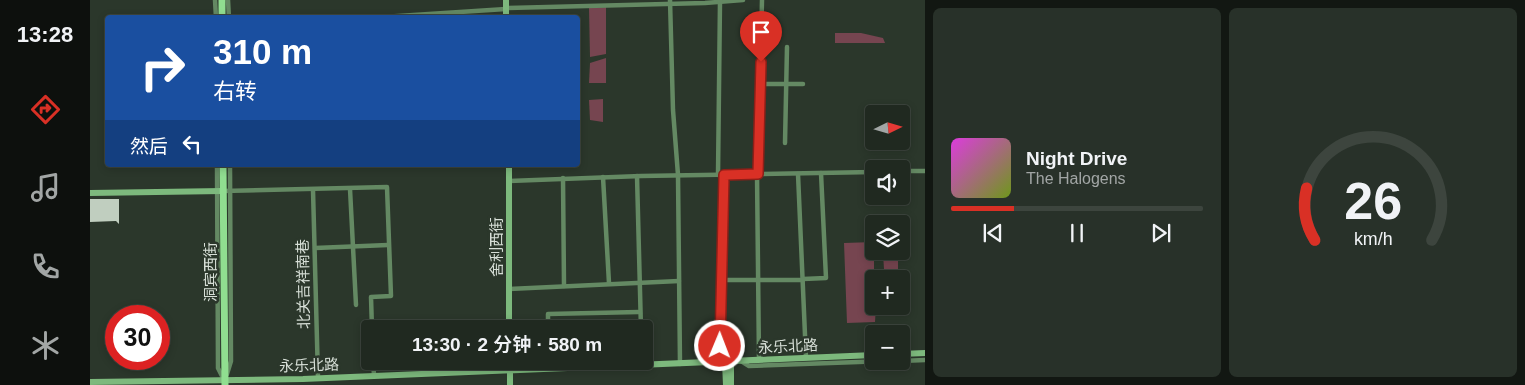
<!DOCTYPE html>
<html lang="zh">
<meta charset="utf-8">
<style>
:root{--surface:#202920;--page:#283129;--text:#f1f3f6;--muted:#a2a6a5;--line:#3d453e;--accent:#d93025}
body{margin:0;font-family:Arial,"Noto Sans SC",sans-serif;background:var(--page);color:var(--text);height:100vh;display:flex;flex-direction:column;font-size:19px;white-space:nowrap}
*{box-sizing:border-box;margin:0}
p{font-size:16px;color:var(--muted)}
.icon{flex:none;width:28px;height:28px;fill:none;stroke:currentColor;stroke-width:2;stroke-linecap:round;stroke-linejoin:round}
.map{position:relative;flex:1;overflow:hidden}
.panel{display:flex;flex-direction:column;gap:8px;padding:8px;background:#121712;width:600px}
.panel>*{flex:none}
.guide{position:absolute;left:15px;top:15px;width:475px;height:152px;border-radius:5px;box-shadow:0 2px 8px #0003,0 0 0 1px var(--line);background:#1a4fa0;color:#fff;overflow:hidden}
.needle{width:32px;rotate:85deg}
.fabs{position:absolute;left:775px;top:105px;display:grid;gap:10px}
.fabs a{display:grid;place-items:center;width:45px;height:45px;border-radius:5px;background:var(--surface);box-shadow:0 2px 8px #0003,0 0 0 1px var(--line);font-size:25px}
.speed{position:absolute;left:15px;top:305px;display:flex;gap:10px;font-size:25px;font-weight:700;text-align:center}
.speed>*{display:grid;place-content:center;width:65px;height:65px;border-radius:50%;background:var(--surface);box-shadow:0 2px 8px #0003,0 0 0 1px var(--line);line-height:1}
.speed .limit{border:8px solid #d22;background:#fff;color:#111}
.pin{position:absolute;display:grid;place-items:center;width:42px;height:42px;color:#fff;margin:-51px -21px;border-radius:50% 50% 50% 0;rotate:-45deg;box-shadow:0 0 5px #0007}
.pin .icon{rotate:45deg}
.me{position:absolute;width:55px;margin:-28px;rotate:1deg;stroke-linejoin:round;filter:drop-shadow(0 0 4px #0008)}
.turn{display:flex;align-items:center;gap:18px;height:105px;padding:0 25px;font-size:22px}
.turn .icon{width:65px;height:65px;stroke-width:2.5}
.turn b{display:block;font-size:35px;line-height:42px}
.then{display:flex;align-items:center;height:48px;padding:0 25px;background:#0003;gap:10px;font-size:19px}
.panel .card{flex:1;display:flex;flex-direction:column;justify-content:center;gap:8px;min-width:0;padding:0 18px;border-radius:8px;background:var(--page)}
.panel .dial{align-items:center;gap:0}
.dial svg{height:130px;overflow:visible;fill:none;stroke:var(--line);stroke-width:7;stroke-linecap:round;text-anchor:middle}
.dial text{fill:var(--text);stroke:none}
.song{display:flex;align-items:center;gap:15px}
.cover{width:60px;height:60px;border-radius:8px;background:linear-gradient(135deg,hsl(300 70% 55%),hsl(80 70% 35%))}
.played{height:5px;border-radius:2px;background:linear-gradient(90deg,var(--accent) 25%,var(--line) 25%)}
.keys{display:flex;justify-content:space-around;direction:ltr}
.panel .tiles{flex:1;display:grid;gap:8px;grid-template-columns:repeat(2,1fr)}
.trip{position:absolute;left:271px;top:320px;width:292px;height:50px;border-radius:5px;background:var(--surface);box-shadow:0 2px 8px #0003,0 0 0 1px var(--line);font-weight:600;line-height:50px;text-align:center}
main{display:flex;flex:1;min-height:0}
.tabs{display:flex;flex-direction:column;width:90px;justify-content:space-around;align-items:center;background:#0d100d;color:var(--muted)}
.tabs .icon{width:35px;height:35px}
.tabs .current{color:var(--accent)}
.tabs b{font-size:22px;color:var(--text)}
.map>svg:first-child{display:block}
.green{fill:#764550}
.building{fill:#c0cebf}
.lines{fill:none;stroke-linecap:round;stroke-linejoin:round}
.street{stroke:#648963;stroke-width:4.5}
.secondary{stroke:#7db97d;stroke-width:6}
.primary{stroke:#90de90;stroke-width:7}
.route-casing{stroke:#8d1f18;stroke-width:12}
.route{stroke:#d93025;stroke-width:9}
.labels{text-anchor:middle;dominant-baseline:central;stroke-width:5;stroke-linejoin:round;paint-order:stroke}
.street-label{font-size:15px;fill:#d7dfd7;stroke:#2b372b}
</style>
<main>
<nav class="tabs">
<b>13:28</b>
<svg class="icon current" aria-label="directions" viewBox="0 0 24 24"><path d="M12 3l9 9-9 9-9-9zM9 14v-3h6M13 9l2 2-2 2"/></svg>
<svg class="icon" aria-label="music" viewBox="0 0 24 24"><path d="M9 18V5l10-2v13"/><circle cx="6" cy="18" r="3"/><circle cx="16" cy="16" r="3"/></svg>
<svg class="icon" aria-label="phone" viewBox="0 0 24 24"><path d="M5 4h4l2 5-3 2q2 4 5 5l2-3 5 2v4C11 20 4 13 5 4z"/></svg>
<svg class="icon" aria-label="climate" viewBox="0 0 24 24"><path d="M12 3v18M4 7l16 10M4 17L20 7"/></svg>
</nav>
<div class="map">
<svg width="835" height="385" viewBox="0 0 835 385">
<rect width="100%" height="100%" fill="#2b372b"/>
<g class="green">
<path d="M516 7V54L500 57 499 8Z"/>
<path d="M771 33 793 38 795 43H745V33Z"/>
<path d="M516 58V83H499L500 63Z"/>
<path d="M513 99V122L500 120 499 100Z"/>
<path d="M784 242V306H786L785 322 757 323 754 243Z"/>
<path d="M793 254H808V269H794Z"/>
</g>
<path class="building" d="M0 199H29V224L26 221 0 222Z"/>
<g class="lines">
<g class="street">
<path d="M125 0 126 18"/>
<path d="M138 0 139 18"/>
<path d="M580 0 583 110 588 175 590 364"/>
<path d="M416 8 615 3 653 0"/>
<path d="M277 18 416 9"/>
<path d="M670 84H713"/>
<path d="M695 143 697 47"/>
<path d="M127 165 128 368 134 380"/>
<path d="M811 171H835"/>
<path d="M667 174 669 360"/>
<path d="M668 174 672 0"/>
<path d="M708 174 716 358"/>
<path d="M628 175 630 1"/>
<path d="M547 176 551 329"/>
<path d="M513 177 519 283"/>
<path d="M473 178 474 286"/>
<path d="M419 181 551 176 784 172"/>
<path d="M260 189 266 305"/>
<path d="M223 190 228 378"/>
<path d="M132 191 297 187 301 296 281 297 282 329"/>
<path d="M225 248 298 245"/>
<path d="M713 279 736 278 731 173"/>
<path d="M630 280H713"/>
<path d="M419 289 589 281"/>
<path d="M458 329V314L549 312"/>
<path d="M283 361 284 375"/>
<path d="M651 361 659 366 796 361"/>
<path d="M811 361 835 360"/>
<path d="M630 362 634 175"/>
<path d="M137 374 141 361 140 165"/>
</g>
<g class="secondary">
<path d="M416 0V18"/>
<path d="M419 165V329"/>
<path d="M0 193 133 191"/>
<path d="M811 354 835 353"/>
<path d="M420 361V385"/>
<path d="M635 362 636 385"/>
<path d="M641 362V385"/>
<path d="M0 382 213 379 784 355"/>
</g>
<g class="primary">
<path d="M132 0V18"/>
<path d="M133 165 135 385"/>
</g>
</g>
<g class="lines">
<defs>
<path id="route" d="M630 346 634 175 668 174 671 62"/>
</defs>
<use href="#route" class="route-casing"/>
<use href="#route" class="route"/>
</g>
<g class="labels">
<g class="street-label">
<text transform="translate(406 247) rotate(-90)">舍利西街</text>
<text transform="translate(120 272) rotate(-90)">洞宾西街</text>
<text transform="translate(213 284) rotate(-91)">北关吉祥南巷</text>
<text transform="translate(698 346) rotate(-3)">永乐北路</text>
<text transform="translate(219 365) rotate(-2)">永乐北路</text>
</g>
</g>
</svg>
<div class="fabs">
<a><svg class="needle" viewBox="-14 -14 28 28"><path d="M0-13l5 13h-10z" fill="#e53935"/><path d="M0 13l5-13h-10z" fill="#a2a6a5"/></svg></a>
<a><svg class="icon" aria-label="sound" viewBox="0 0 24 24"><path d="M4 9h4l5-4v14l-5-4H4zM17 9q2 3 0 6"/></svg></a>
<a><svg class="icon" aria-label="layers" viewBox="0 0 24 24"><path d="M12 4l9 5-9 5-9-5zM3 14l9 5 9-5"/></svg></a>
<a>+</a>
<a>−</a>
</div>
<div class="speed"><div class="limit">30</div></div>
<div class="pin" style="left:671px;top:62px;background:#d93025"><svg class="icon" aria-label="arrive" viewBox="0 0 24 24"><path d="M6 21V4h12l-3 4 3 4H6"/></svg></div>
<svg class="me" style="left:630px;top:346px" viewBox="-20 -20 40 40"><circle r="17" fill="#d93025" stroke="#fff" stroke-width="3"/><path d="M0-11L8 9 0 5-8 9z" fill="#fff"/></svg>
<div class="trip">13:30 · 2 分钟 · 580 m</div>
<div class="guide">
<div class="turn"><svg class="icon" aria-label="right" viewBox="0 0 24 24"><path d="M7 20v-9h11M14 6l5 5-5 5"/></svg><div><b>310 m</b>右转</div></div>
<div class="then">然后<svg class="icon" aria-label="left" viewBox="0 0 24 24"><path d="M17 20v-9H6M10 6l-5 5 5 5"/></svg></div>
</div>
</div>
<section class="panel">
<div class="tiles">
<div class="card">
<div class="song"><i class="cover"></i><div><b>Night Drive</b><p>The Halogens</p></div></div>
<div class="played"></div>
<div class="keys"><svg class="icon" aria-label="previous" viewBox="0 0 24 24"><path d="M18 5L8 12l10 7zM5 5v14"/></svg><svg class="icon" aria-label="pause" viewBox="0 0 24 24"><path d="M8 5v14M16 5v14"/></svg><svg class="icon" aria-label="next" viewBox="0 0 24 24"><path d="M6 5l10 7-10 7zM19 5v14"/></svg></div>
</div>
<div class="card dial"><svg viewBox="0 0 100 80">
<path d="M14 69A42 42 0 1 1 86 69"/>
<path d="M14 69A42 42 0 0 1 9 37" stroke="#d93025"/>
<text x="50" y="56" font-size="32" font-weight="700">26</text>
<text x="50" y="72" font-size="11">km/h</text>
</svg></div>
</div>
</section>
</main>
